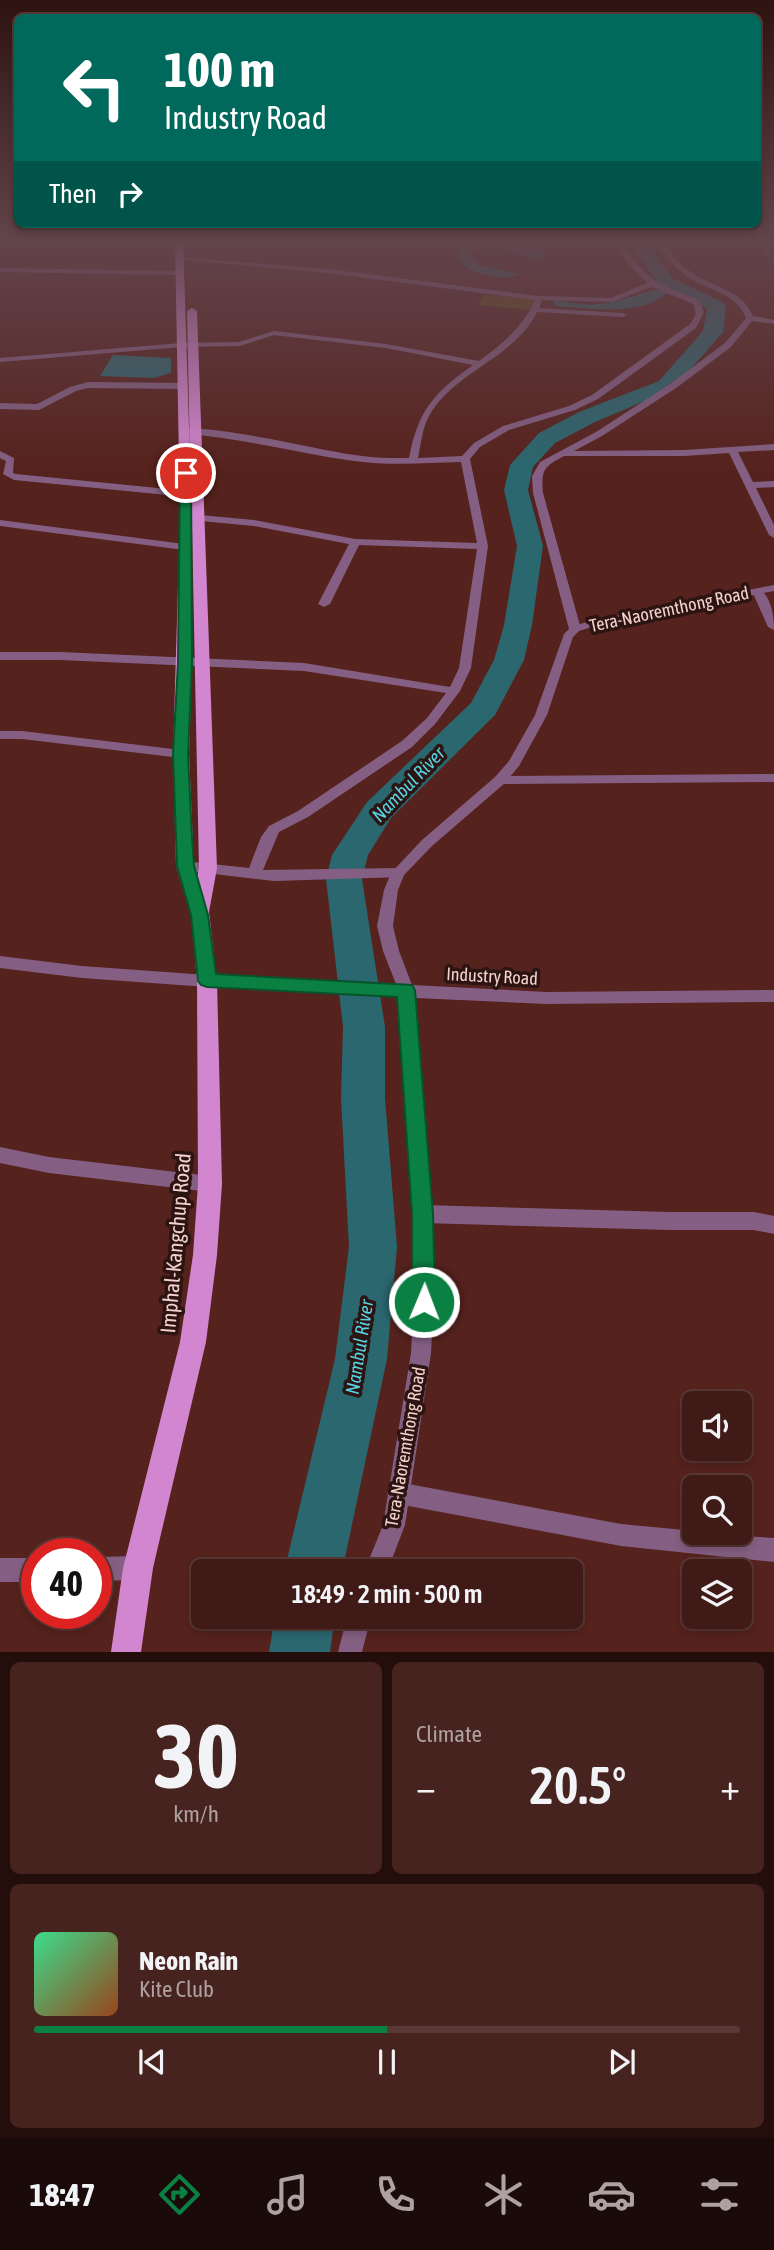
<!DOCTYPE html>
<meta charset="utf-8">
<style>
:root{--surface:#401a16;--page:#47231f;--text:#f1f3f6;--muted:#aea1a1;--line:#593835;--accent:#0b8043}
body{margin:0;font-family:"Asap Condensed",sans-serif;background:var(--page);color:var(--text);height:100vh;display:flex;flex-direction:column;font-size:26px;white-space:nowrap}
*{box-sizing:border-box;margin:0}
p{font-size:23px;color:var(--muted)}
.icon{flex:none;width:38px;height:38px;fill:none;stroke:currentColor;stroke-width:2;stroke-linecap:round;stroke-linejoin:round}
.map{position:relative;height:1652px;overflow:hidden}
.details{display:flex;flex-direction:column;gap:10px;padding:10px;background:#230e0c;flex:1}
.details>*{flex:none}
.banner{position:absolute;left:14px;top:14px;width:747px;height:214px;border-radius:10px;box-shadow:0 4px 10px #0003,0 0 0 2px var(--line);background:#00695c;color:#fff;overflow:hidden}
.buttons{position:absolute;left:682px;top:1391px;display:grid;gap:14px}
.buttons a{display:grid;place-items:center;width:70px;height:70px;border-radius:10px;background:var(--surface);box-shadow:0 4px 10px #0003,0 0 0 2px var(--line);font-size:35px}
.speed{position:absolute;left:21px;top:1538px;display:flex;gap:14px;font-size:35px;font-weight:700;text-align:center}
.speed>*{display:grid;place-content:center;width:91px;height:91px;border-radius:50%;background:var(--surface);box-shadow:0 4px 10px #0003,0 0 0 2px var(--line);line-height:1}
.speed .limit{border:10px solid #d22;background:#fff;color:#111}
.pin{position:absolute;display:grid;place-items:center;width:60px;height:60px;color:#fff;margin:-30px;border:4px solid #fff;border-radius:50%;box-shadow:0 2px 7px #0007}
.me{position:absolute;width:77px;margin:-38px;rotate:1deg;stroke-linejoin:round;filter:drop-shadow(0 0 5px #0008)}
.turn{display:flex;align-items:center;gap:24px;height:147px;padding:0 35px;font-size:32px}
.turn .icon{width:91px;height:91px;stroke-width:2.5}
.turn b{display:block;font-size:49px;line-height:60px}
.then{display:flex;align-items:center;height:66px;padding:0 35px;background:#0003;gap:14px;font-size:26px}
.big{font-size:52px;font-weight:600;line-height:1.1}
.details .card{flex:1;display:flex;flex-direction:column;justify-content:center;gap:10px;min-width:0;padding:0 24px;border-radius:10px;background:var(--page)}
.details .dial{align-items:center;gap:0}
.dial b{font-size:91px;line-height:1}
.song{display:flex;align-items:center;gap:21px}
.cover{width:84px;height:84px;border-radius:10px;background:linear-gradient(135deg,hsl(150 70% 55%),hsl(20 70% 35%))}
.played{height:7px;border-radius:4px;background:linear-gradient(90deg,var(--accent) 50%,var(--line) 50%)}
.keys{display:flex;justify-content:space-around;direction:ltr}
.heat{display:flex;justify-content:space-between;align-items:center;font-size:38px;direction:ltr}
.details .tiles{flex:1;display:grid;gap:10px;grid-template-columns:1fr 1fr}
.card:last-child{grid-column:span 2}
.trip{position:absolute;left:191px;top:1559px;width:392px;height:70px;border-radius:10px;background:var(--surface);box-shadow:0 4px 10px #0003,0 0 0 2px var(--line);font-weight:600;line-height:70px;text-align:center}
.menu{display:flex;height:112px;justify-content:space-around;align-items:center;background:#1a0a09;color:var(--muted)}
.menu .icon{width:49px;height:49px}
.menu .current{color:var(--accent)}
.menu b{font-size:32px;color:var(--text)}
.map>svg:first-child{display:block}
.green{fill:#604b10}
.water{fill:#2a676f}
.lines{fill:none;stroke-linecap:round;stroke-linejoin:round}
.canal{fill:#2a676f;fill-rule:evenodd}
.river{fill:#2a676f;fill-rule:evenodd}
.minor{fill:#845f83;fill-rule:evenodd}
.tertiary{fill:#845f83;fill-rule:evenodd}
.primary{fill:#d386d0;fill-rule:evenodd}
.route{fill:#0b8043;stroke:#07532c;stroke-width:2}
.labels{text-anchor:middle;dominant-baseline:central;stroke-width:7;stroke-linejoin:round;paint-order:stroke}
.street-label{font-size:18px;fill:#f4d1cc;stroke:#2c1412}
.water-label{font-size:19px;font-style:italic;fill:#56d4e6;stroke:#2c1412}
.near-street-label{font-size:21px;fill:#f4d1cc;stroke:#2c1412}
</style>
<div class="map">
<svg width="774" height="1652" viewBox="0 0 774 1652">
<rect width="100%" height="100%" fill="#56221d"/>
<path class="green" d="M483 295 535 299 531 310 478 305Z"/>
<g class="water">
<path d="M660 288 667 293C642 317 588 308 556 306L553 300 590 305 614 302Z"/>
<path d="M113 355 171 358V373L154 378 100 376Z"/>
</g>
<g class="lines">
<path class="canal" d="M480 243C499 242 533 243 545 258L540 261C519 251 491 244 468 252L479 265 519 274C509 281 476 275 465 266 461 262 459 256 457 251Z"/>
<g class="river">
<path d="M627 239H644L672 278 724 303 726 307 723 332 673 389 595 422 555 443 533 467 528 490 543 546 532 625 524 660 495 715 391 818 368 855 362 879 385 1027V1098L397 1247 387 1359 342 1572H284L335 1359 349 1247 341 1098 343 1027 326 879 332 855 367 802 471 703 494 660 504 625 517 546 504 490 510 465 539 433 579 412 659 381 703 331 707 309 660 286Z"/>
<path d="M275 1617H335L330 1652H269Z"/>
</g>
<g class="minor">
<path d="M15 239H22L15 245 12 243Z"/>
<path d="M215 239H260L189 245 186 243Z"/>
<path d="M613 239H620C645 280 656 283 699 300L704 312 696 328 598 399 575 410 509 430 480 447 470 459 488 546 471 668 460 691 435 724 412 747 308 817 279 832 263 870 398 868 403 869 405 873 403 877 274 881 180 870 178 866 180 862 185 861 249 868 261 837 269 826 298 811 402 741 427 718 446 693 304 671 60 660H0V652H60L304 663 450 687 459 668 477 549 359 545 330 604 324 607 318 604 349 544 254 526 200 521 195 518 200 515 254 520 355 539 477 543 461 462C425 463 390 466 354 461 297 453 242 438 185 434L180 431C198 420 326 452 355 455 373 458 391 458 409 458 418 410 434 393 473 365L386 348 274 335 240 346 181 347 0 362V358L181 343 239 342 274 331 386 344 479 361C502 344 523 327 535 300L337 274 176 259 179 257 337 270 539 296 611 298 647 283 628 263ZM652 287 693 304 696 314 690 324 592 395 569 406 503 426 474 443 462 456 418 458C421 444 422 429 429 416 454 371 514 359 537 312L623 317 627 315 623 313 539 308 542 300 612 302Z"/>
<path d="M653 239H660C669 251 678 264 691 272 712 287 743 290 753 316L774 320V324L752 321 731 347 676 388 602 436 574 451 684 450 774 444V450L738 452 753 482 774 481V487L756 488 774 525V538L769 535 729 453 684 456H564C544 467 541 469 543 493L581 629 575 632 569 629 533 493 532 476 540 462 596 432 670 384 725 343 746 318C737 293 708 290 688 277 673 267 663 253 653 239Z"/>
<path d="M769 239H774L768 255H764Z"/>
<path d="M0 268 179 271 183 273 179 275 0 272Z"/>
<path d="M88 382 184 383 188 386 184 389 88 388 76 391 39 410 0 409V403L37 404 70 387Z"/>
<path d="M0 451 14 458 13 473 16 474 198 492 203 495 198 498 14 480 3 474 6 461 0 458Z"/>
<path d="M0 520 184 544 189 547 184 550 0 526Z"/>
<path d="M758 588C771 595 774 616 774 630L768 627 752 591Z"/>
<path d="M0 731H22L181 750 188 754 181 758 22 739H0Z"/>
<path d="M774 774V782L500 784 493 780 500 776Z"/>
<path d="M0 956 82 966 207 975 213 977 215 981 213 985 207 987 82 978 0 968Z"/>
<path d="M0 1147 49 1157 210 1176 217 1178 219 1184 217 1190 210 1192 49 1173 0 1163Z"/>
<path d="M423 1205 670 1212H754L774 1216V1234L754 1230H670L423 1223 416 1220 414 1214 416 1208Z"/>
<path d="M398 1482 621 1524 695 1531V1533L774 1538V1562L621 1546 398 1504 390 1501 387 1493 390 1485Z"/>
</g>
<g class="tertiary">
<path d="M774 585V591L595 626 579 631 573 637 547 715 519 766 505 783 432 846 404 875 398 890 393 926 399 951 412 985 546 992 774 990V1002L546 1004 415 998 432 1214 435 1276 431 1353 405 1525 387 1572H364L383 1525 411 1353 415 1276 414 1214 398 997 207 987 201 985 199 981 201 977 207 975 396 984 383 951 377 926 384 890 391 873 422 840 495 777 509 761 535 715 564 634 571 627 593 620Z"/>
<path d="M138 1556 146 1560 150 1568 146 1576 138 1580 96 1581V1557Z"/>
<rect x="0" y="1558" width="37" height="24"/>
<path d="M347 1617H371L362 1652H338Z"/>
</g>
<path class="primary" d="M175 239H183L190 457 187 311 192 308 197 311 217 868 209 912 217 981 222 1184 217 1255 206 1342 153 1568 141 1652H111L123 1568 180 1342 193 1255 198 1184 197 981 191 915 176 866 173 754 180 518ZM192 527 199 868 197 877 194 866 189 754 192 663Z"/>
</g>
<linearGradient id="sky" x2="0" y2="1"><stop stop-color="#2f1310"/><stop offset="0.51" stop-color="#62444c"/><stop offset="1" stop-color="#62444c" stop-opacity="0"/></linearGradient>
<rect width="774" height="471" fill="url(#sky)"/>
<path class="route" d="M186 469 191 473 192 663 188 754 192 838 194 866 208 915 216 974 412 985 415 990 433 1214 435 1302 432 1309 424 1312 416 1309 412 1302V1214L397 997 207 987 201 985 198 981 191 915 177 866 173 754 178 663 180 473Z"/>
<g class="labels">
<g class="street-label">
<text transform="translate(669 609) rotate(-12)">Tera-Naoremthong Road</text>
<text transform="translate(492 976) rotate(3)">Industry Road</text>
<text transform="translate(405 1447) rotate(-80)">Tera-Naoremthong Road</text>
</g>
<g class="water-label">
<text transform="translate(408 784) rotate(-46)">Nambul River</text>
<text transform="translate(359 1347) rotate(-81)">Nambul River</text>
</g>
<g class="near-street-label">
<text transform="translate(175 1243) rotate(-85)">Imphal-Kangchup Road</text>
</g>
</g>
</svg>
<div class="buttons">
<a><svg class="icon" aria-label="sound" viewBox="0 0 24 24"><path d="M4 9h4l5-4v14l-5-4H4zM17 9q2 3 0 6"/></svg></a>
<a><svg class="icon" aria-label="search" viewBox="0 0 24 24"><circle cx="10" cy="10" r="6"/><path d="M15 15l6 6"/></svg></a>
<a><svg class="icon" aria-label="layers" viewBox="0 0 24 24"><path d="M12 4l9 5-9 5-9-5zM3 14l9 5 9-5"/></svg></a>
</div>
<div class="speed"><div class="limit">40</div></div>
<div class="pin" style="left:186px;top:473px;background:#d93025"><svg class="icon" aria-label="arrive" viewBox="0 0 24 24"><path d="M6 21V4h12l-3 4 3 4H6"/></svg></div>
<svg class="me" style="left:424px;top:1302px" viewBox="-20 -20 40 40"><circle r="17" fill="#0b8043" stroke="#fff" stroke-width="3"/><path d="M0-11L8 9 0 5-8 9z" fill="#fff"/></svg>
<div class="trip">18:49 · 2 min · 500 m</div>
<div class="banner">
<div class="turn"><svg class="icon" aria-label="left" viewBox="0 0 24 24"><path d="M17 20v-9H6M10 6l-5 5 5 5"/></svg><div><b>100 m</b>Industry Road</div></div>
<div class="then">Then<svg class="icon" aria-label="right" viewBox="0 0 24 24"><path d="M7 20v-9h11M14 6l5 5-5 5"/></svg></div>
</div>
</div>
<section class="details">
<div class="tiles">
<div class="card dial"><b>30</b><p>km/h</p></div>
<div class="card"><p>Climate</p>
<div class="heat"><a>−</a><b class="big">20.5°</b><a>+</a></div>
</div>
<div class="card">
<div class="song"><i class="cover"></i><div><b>Neon Rain</b><p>Kite Club</p></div></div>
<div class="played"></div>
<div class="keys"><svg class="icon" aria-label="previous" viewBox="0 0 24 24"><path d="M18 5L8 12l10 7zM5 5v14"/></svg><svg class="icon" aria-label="pause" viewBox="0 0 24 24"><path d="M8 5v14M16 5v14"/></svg><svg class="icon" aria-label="next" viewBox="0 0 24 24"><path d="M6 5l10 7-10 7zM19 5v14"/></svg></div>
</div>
</div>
</section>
<nav class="menu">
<b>18:47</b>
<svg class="icon current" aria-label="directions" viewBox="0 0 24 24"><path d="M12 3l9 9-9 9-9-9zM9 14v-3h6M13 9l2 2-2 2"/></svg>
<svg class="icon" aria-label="music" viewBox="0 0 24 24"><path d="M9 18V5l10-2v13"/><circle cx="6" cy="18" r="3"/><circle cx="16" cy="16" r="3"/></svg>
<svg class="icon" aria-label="phone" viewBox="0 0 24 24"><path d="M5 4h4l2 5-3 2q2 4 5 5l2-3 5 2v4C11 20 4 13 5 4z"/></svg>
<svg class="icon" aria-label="climate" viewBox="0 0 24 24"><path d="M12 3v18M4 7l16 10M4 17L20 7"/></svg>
<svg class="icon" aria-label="car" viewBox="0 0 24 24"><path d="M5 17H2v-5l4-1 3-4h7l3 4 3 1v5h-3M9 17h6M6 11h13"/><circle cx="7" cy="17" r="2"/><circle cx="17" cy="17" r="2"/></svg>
<svg class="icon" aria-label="filters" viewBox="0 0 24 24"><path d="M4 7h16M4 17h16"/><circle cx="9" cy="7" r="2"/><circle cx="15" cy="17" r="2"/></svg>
</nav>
